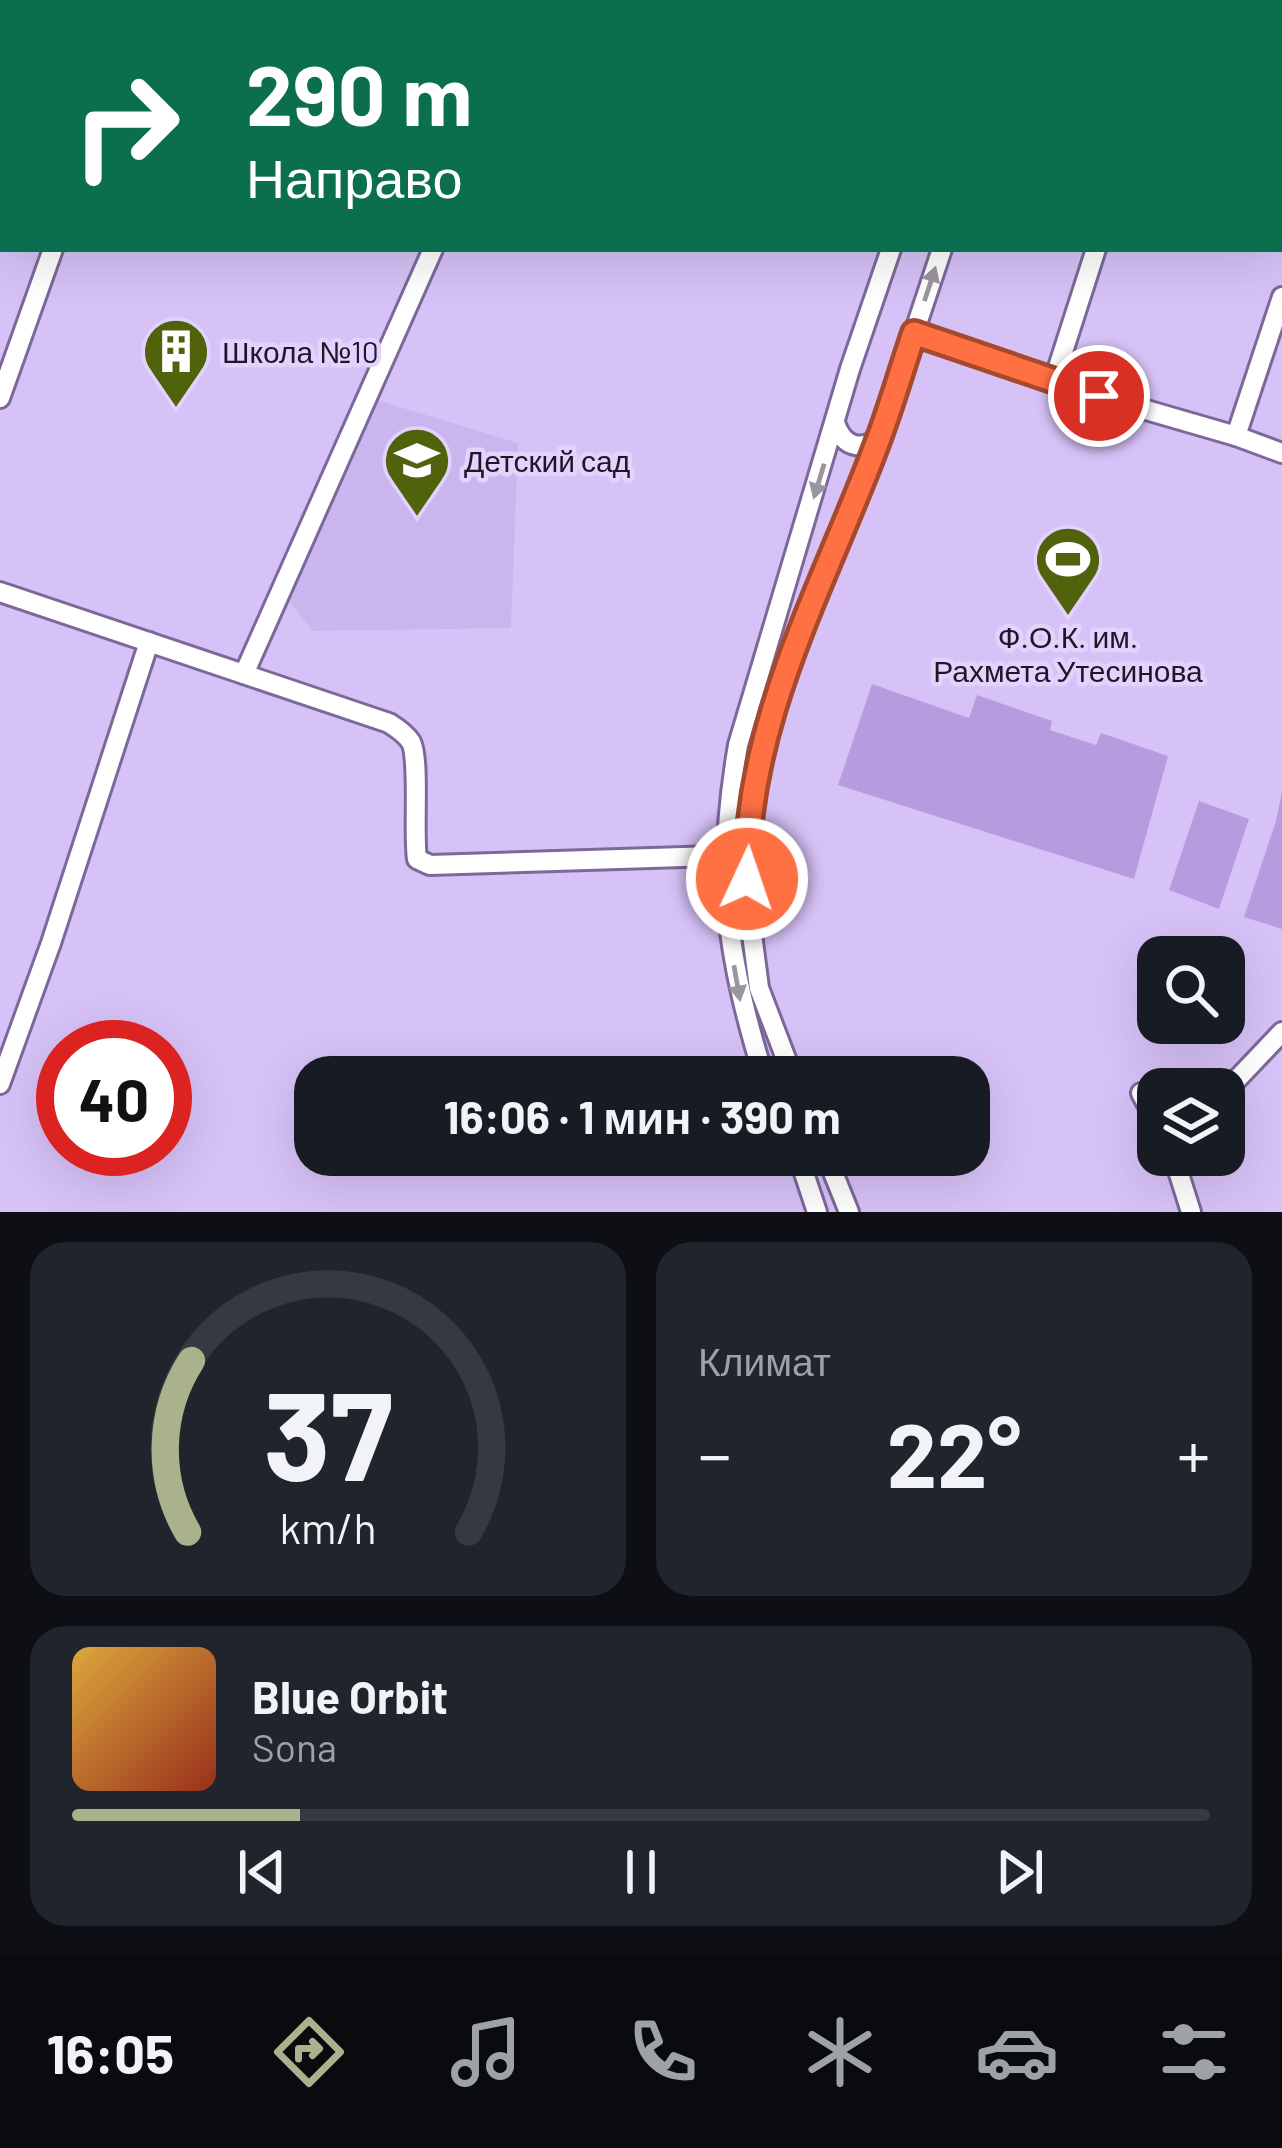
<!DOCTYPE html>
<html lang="ru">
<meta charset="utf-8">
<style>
:root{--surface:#171b24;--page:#20242c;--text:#f1f3f6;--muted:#9ea1a6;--line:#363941;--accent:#a9b28d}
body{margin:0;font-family:Barlow,sans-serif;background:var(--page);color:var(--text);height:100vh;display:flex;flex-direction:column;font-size:45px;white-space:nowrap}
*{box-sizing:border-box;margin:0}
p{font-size:39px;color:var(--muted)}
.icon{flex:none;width:66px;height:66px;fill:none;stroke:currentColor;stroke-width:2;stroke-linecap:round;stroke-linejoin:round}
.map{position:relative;height:1212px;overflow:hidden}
.drawer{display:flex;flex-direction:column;gap:30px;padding:30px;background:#0d0f14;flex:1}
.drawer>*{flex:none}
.guide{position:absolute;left:0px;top:0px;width:1284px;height:252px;box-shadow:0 12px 48px #0002;background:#0b6e4f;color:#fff;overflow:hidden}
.buttons{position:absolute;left:1137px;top:936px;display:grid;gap:24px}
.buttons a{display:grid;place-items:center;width:108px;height:108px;border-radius:24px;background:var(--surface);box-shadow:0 12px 48px #0002;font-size:60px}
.speed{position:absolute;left:36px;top:1020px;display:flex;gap:24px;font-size:60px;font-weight:700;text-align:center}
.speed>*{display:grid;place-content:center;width:156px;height:156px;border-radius:50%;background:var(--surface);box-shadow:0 12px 48px #0002;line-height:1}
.speed .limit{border:18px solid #d22;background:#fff;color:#111}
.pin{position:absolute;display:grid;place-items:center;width:102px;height:102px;color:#fff;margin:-51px;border:6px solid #fff;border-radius:50%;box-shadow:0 3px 12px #0007}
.me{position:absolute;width:132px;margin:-66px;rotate:3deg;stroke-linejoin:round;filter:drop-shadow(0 0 9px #0008)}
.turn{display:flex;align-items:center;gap:42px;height:252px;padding:0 48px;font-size:54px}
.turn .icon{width:156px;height:156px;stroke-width:2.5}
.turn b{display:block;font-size:84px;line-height:102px}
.big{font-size:90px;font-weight:700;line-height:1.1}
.drawer .tile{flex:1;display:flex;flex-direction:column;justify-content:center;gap:18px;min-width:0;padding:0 42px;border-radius:36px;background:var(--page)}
.drawer .dial{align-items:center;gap:0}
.dial svg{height:312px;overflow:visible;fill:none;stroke:var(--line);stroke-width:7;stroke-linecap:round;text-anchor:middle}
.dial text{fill:var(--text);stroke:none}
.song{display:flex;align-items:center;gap:36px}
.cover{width:144px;height:144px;border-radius:18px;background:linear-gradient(135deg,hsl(40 70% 55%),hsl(10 70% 35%))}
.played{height:12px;border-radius:6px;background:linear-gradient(90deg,var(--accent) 20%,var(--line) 20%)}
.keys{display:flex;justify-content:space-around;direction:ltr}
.heat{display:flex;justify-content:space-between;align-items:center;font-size:66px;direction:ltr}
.drawer .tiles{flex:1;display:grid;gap:30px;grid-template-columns:1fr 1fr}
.tile:last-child{grid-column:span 2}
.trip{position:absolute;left:294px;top:1056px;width:696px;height:120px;border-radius:36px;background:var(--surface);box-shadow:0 12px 48px #0002;font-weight:700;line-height:120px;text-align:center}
.tabs{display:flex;height:192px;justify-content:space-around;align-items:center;background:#090b0e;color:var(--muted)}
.tabs .icon{width:84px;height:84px}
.tabs .on{color:var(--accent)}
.tabs b{font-size:54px;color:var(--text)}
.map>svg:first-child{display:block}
.built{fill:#cbb5ef}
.green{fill:#b69cde}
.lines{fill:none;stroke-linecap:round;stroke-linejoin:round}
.minor-casing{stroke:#7c6999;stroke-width:24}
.minor{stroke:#fff;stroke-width:18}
.oneway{fill:#9a969f}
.route-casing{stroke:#a6492c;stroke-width:30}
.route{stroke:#ff7043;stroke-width:21}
.labels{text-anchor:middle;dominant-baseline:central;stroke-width:9;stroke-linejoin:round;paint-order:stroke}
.poi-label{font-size:30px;fill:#1e1629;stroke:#e2d2fc;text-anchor:start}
</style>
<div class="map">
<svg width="1282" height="1212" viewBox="0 0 1282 1212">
<rect width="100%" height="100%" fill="#d7c2f7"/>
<path class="built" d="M377 400 518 443 511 628 313 631 284 595Z"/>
<g class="green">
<path d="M872 684 969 718 977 695 1052 721 1050 730 1096 745 1101 733 1168 756 1134 879 838 785Z"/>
<path d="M1282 791V929L1244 917 1276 821Z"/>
<path d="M1199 801 1249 819 1219 909 1169 890Z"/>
</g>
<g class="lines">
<defs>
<g id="minor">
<path d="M159 3 162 0"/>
<path d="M982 3 983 0"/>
<path d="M1010 3 1011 0"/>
<path d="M1057 3 1058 0"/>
<path d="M1176 3 1177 0"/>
<path d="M0 34 3 35"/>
<path d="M1281 169 1282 170"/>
<path d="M914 333 1053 383 1236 436 1282 453"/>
<path d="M1053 383 1096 249"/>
<path d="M0 398 53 249"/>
<path d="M835 423C843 446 859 452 879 438"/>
<path d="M1236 436 1282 297"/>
<path d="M0 592 389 723C397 728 406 734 411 742 420 759 413 833 417 859L430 865 747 855"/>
<path d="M244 674 433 249"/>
<path d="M764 1077C725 953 716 874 738 745L850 369 891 249"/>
<path d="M793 1077 759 988 748 903 752 803 776 696 879 438 942 249"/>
<path d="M0 1084 51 943 149 642"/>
<path d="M1141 1093 1158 1125"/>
<path d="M1224 1093 1282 1032"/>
<path d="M798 1155 817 1212"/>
<path d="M826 1155 849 1212"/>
<path d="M1173 1155 1191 1212"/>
</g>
</defs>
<use href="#minor" class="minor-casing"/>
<use href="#minor" class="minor"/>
</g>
<defs><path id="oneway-solid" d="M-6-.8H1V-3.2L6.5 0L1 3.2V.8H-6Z" transform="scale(3)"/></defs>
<g class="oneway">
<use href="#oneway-solid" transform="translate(930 284) rotate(-72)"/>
<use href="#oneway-solid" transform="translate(819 481) rotate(107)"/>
<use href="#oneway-solid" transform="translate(737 983) rotate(80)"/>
</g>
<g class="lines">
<defs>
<path id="route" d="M747 879C745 721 826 582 879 438 892 403 902 368 914 333L1099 396"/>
</defs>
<use href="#route" class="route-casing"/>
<use href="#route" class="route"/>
</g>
<defs>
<symbol id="building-pin" viewBox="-11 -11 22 30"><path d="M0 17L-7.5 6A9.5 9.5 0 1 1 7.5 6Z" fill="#50630c" stroke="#e2d2fc"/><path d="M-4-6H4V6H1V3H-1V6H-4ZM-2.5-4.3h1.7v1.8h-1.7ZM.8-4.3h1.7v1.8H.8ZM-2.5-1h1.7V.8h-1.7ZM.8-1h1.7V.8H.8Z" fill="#fff"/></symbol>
<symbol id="school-pin" viewBox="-11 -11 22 30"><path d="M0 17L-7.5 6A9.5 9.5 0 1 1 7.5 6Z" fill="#50630c" stroke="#e2d2fc"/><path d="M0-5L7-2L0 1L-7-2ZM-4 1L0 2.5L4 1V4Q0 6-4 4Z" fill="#fff"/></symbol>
<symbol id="stadium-pin" viewBox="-11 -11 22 30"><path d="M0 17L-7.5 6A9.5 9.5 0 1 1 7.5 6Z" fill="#50630c" stroke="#e2d2fc"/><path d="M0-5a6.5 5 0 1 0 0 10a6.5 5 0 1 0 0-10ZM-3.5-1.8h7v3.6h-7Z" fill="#fff"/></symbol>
</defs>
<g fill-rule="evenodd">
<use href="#building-pin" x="138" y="313" width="76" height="104"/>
<use href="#school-pin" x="379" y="422" width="76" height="104"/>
<use href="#stadium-pin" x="1030" y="521" width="76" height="104"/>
</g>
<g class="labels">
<g class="poi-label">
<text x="222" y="351">Школа №10</text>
<text x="464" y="460">Детский сад</text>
<text x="1068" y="636" text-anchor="middle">Ф.О.К. им.<tspan x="1068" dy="34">Рахмета Утесинова</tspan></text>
</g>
</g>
</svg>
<div class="buttons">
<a><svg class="icon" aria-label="search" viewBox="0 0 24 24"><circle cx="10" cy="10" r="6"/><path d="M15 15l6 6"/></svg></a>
<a><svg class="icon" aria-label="layers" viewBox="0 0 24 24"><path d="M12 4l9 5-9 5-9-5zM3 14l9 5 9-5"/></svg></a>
</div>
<div class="speed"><div class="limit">40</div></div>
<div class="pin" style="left:1099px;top:396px;background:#d93025"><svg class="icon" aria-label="arrive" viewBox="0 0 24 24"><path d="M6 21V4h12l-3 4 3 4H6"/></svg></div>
<svg class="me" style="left:747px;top:879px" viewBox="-20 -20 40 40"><circle r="17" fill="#ff7043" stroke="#fff" stroke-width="3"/><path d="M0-11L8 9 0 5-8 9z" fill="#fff"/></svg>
<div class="trip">16:06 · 1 мин · 390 m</div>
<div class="guide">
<div class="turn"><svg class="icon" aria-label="right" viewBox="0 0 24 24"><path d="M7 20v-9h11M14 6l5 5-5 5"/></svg><div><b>290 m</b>Направо</div></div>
</div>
</div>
<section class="drawer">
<div class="tiles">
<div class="tile dial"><svg viewBox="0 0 100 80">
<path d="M14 69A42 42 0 1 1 86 69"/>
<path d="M14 69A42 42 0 0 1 15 25" stroke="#a9b28d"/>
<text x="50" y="56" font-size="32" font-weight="700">37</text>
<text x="50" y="72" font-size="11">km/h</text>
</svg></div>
<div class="tile"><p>Климат</p>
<div class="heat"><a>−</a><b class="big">22°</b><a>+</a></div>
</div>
<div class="tile">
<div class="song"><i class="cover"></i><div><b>Blue Orbit</b><p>Sona</p></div></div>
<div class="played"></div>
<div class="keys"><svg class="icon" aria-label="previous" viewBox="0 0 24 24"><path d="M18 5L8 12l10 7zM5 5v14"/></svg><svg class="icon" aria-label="pause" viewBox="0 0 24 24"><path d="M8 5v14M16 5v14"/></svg><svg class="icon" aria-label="next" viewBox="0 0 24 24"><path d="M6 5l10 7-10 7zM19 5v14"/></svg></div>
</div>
</div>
</section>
<nav class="tabs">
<b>16:05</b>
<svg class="icon on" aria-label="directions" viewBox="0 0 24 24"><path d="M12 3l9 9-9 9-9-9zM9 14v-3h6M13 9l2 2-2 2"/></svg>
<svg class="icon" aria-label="music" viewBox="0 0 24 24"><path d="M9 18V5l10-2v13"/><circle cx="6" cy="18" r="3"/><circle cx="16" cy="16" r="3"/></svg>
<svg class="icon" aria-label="phone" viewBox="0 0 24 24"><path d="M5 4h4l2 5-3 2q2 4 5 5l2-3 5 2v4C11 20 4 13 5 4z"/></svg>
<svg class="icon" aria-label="climate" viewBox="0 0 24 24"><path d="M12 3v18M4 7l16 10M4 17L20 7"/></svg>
<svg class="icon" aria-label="car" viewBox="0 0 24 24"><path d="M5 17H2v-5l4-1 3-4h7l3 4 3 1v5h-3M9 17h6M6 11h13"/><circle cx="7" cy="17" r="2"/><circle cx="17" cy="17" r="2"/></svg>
<svg class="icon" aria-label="filters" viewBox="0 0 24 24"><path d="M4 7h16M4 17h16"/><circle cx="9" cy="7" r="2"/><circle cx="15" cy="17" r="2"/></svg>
</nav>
